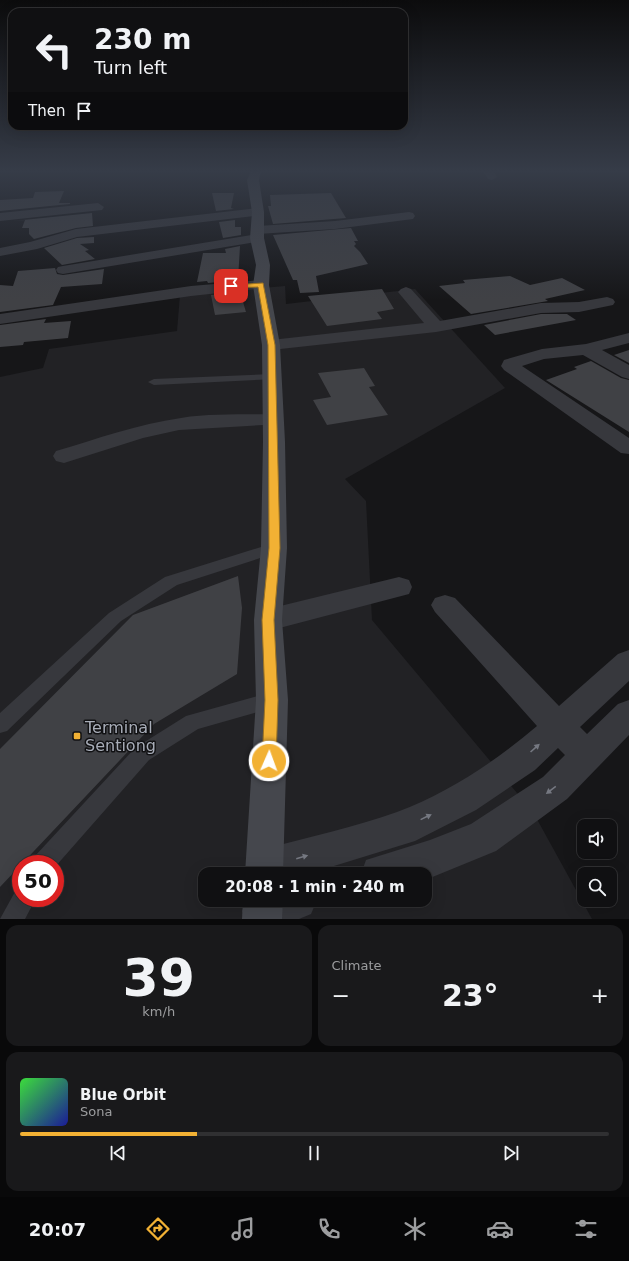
<!DOCTYPE html>
<meta charset="utf-8">
<style>
:root{--surface:#101012;--page:#19191b;--text:#f1f3f6;--muted:#9c9d9f;--line:#303032;--accent:#f2b134}
body{margin:0;font-family:"DejaVu Sans",sans-serif;background:var(--page);color:var(--text);height:100vh;display:flex;flex-direction:column;font-size:15px;white-space:nowrap}
*{box-sizing:border-box;margin:0}
p{font-size:13px;color:var(--muted)}
.icon{flex:none;width:22px;height:22px;fill:none;stroke:currentColor;stroke-width:2;stroke-linecap:round;stroke-linejoin:round}
.map{position:relative;height:919px;overflow:hidden}
.drawer{display:flex;flex-direction:column;gap:6px;padding:6px;background:#09090a;flex:1}
.drawer>*{flex:none}
.top-card{position:absolute;left:8px;top:8px;width:400px;height:122px;border-radius:12px;box-shadow:0 4px 16px #0002,0 0 0 1px var(--line);background:#101012;color:var(--text);overflow:hidden}
.controls{position:absolute;left:577px;top:819px;display:grid;gap:8px}
.controls a{display:grid;place-items:center;width:40px;height:40px;border-radius:8px;background:var(--surface);box-shadow:0 4px 16px #0002,0 0 0 1px var(--line);font-size:20px}
.speed{position:absolute;left:12px;top:855px;display:flex;gap:8px;font-size:20px;font-weight:700;text-align:center}
.speed>*{display:grid;place-content:center;width:52px;height:52px;border-radius:50%;background:var(--surface);box-shadow:0 4px 16px #0002,0 0 0 1px var(--line);line-height:1}
.speed .limit{border:6px solid #d22;background:#fff;color:#111}
.pin{position:absolute;display:grid;place-items:center;width:34px;height:34px;color:#fff;margin:-17px;border-radius:8px;box-shadow:0 2px 6px #0006}
.me{position:absolute;width:44px;margin:-22px;rotate:2deg;stroke-linejoin:round;filter:drop-shadow(0 0 3px #0008)}
.turn{display:flex;align-items:center;gap:14px;height:84px;padding:0 20px;font-size:18px}
.turn .icon{width:52px;height:52px;stroke-width:2.5}
.turn b{display:block;font-size:28px;line-height:34px}
.then{display:flex;align-items:center;height:38px;padding:0 20px;background:#0003;gap:8px;font-size:15px}
.big{font-size:30px;font-weight:600;line-height:1.1}
.drawer .tile{flex:1;display:flex;flex-direction:column;justify-content:center;gap:6px;min-width:0;padding:0 14px;border-radius:12px;background:var(--page)}
.drawer .dial{align-items:center;gap:0}
.dial b{font-size:52px;line-height:1}
.song{display:flex;align-items:center;gap:12px}
.cover{width:48px;height:48px;border-radius:6px;background:linear-gradient(135deg,hsl(120 70% 55%),hsl(240 70% 35%))}
.played{height:4px;border-radius:2px;background:linear-gradient(90deg,var(--accent) 30%,var(--line) 30%)}
.keys{display:flex;justify-content:space-around;direction:ltr}
.heat{display:flex;justify-content:space-between;align-items:center;font-size:22px;direction:ltr}
.drawer .tiles{flex:1;display:grid;gap:6px;grid-template-columns:1fr 1fr}
.tile:last-child{grid-column:span 2}
.trip{position:absolute;left:198px;top:867px;width:234px;height:40px;border-radius:12px;background:var(--surface);box-shadow:0 4px 16px #0002,0 0 0 1px var(--line);font-weight:600;line-height:40px;text-align:center}
.tabs{display:flex;height:64px;justify-content:space-around;align-items:center;background:#060607;color:var(--muted)}
.tabs .icon{width:28px;height:28px}
.tabs .selected{color:var(--accent)}
.tabs b{font-size:18px;color:var(--text)}
.map>svg:first-child{display:block}
.built{fill:#222225;fill-rule:evenodd}
.building{fill:#404145}
.lines{fill:none;stroke-linecap:round;stroke-linejoin:round}
.lane{fill:#37383d;fill-rule:evenodd}
.street{fill:#37383d;fill-rule:evenodd}
.secondary{fill:#45474d;fill-rule:evenodd}
.oneway{fill:#757881}
.route{fill:#f2b134;stroke:#9d7322}
.poi-dot{fill:#f2b134;stroke:#111113;stroke-width:1.5}
.labels{text-anchor:middle;dominant-baseline:central;stroke-width:3;stroke-linejoin:round;paint-order:stroke}
.near-poi-label{font-size:16px;fill:#a8adb8;stroke:#111113;text-anchor:start}
</style>
<div class="map">
<svg width="629" height="919" viewBox="0 0 629 919">
<rect width="100%" height="100%" fill="#161618"/>
<path class="built" d="M285 286 286 304 415 289 505 388 345 479 366 501 372 620 533 812 592 919H0V377L43 368 49 349 177 331 180 295ZM21 864H55V898H21ZM205 874H425V900H205Z"/>
<g class="building">
<path d="M64 191 59 203H70V204L0 211V200L33 198 35 192Z"/>
<path d="M212 193H234L231 208 234 209 216 211Z"/>
<path d="M331 193 346 218 273 224 268 206H271L270 195Z"/>
<path d="M92 213 93 226 76 228 34 239 29 234V228H22L25 220 13 221Z"/>
<path d="M235 220V227H241V235L223 238 219 222Z"/>
<path d="M351 228 358 241H354L356 244 354 246 360 252 368 264 316 276 319 292 300 293 297 280H293L273 235Z"/>
<path d="M94 237V243L80 244 89 250 85 251 95 259 62 265 44 248 77 238Z"/>
<path d="M240 246 238 280 208 283 207 281 197 282 203 253H226L225 249Z"/>
<path d="M55 268 57 274 63 275 104 269 102 284 61 287 53 305 0 312V285L13 286 18 271Z"/>
<path d="M510 276 530 285 562 278 585 290 545 299 548 301 471 314 439 286 465 283 463 280Z"/>
<path d="M382 289 394 309 377 312 382 319 327 326 308 296Z"/>
<path d="M240 292 246 312 215 315 211 295Z"/>
<path d="M541 314H567L576 320 495 335 484 325Z"/>
<path d="M46 319 44 323 71 321 68 338 24 342 23 345 0 347V325Z"/>
<path d="M629 350V363L614 355Z"/>
<path d="M591 361 621 378 629 380V432L546 380 577 369 574 367Z"/>
<path d="M364 368 375 386 369 387 388 415 327 425 313 400 331 397 318 373Z"/>
<path d="M238 576 242 608 237 674 154 724 0 887V749L133 615Z"/>
</g>
<g class="lines">
<g class="lane">
<path d="M272 374 276 375 278 377 276 379 154 385 148 382 154 379Z"/>
<path d="M274 543 279 544 282 548 279 552 177 585 121 621 7 731 0 733V713L109 613 165 577Z"/>
<path d="M272 692 279 694 281 700 279 706 198 729 149 760 55 867V864H32L35 856 135 748 186 716Z"/>
<path d="M21 888V898H36L25 919H0L16 890Z"/>
</g>
<g class="street">
<path d="M483 171H493L497 177 492 180 488 179Z"/>
<path d="M98 203 104 207 102 210 0 221V213Z"/>
<path d="M258 208 264 212 262 215 77 237 37 249 0 256V248L30 242 76 229Z"/>
<path d="M409 212 413 213 415 216 413 219 335 229 258 234 251 230 258 226 335 221Z"/>
<path d="M257 234 262 235 264 238 262 241 63 274 58 273 56 270 58 267 63 266Z"/>
<path d="M261 280 266 282 269 285 266 288 191 296 0 324V314L191 286Z"/>
<path d="M406 287 411 289 440 321 541 303 579 302 607 297 613 299 615 302 613 305 579 312 541 313 436 332 271 350 265 349 262 345 265 341 271 340 424 323 398 292 401 289Z"/>
<path d="M629 333V343L602 350 629 365V379L622 377 583 355 544 359 522 366 629 438V454L621 453 504 370 501 366 504 360 542 349 586 344Z"/>
<path d="M273 414 280 416 283 420 280 424 179 430 143 438 64 463 56 461 53 456 56 451C97 439 138 424 181 418 211 413 242 415 273 414Z"/>
<path d="M399 577 409 580 412 587 409 594 268 631 258 628 254 620 258 612 268 609Z"/>
<path d="M445 595 455 598 559 706 618 654 629 650V681L580 727 587 734 618 704 629 700V735L567 799 496 851 430 878 425 879V874H361L366 860 430 840 471 824 543 777 565 755 558 748 535 770 476 810 415 841 308 874H248L246 868 252 855 265 849C309 837 354 827 397 812 448 793 496 761 537 726L435 612 431 605 435 598Z"/>
<path d="M247 900H317L311 914 299 919H245L242 911Z"/>
</g>
<g class="secondary">
<path d="M251 171H261L259 180 264 212V238L270 265 269 285 280 345 285 442 287 548 282 620 288 700 283 874H245L256 700 254 620 261 548 263 442 262 345 253 285 256 265 250 238 252 212 247 180Z"/>
<path d="M243 900H283L282 919H242Z"/>
</g>
</g>
<defs><path id="oneway-solid" d="M-6-.8H1V-3.2L6.5 0L1 3.2V.8H-6Z"/></defs>
<g class="oneway">
<use href="#oneway-solid" transform="translate(535 748) rotate(-42)"/>
<use href="#oneway-solid" transform="translate(551 790) rotate(143)"/>
<use href="#oneway-solid" transform="translate(426 817) rotate(-26)"/>
<use href="#oneway-solid" transform="translate(302 857) rotate(-16)"/>
</g>
<linearGradient id="sky" x2="0" y2="1"><stop stop-color="#0c0c0d"/><stop offset="0.57" stop-color="#363c48"/><stop offset="1" stop-color="#363c48" stop-opacity="0"/></linearGradient>
<rect width="629" height="300" fill="url(#sky)"/>
<path class="route" d="M263 283 275 345 280 548 274 620 278 700 276 761 274 765 269 767 264 765 262 761 265 700 262 620 269 548 268 345 258 287 231 288 228 286 231 285Z"/>
<rect class="poi-dot" x="73" y="732" width="8" height="8" rx="2"/>
<g class="labels">
<g class="near-poi-label">
<text x="85" y="727">Terminal<tspan x="85" dy="18">Sentiong</tspan></text>
</g>
</g>
</svg>
<div class="controls">
<a><svg class="icon" aria-label="sound" viewBox="0 0 24 24"><path d="M4 9h4l5-4v14l-5-4H4zM17 9q2 3 0 6"/></svg></a>
<a><svg class="icon" aria-label="search" viewBox="0 0 24 24"><circle cx="10" cy="10" r="6"/><path d="M15 15l6 6"/></svg></a>
</div>
<div class="speed"><div class="limit">50</div></div>
<div class="pin" style="left:231px;top:286px;background:#d93025"><svg class="icon" aria-label="arrive" viewBox="0 0 24 24"><path d="M6 21V4h12l-3 4 3 4H6"/></svg></div>
<svg class="me" style="left:269px;top:761px" viewBox="-20 -20 40 40"><circle r="17" fill="#f2b134" stroke="#fff" stroke-width="3"/><path d="M0-11L8 9 0 5-8 9z" fill="#fff"/></svg>
<div class="trip">20:08 · 1 min · 240 m</div>
<div class="top-card">
<div class="turn"><svg class="icon" aria-label="left" viewBox="0 0 24 24"><path d="M17 20v-9H6M10 6l-5 5 5 5"/></svg><div><b>230 m</b>Turn left</div></div>
<div class="then">Then<svg class="icon" aria-label="arrive" viewBox="0 0 24 24"><path d="M6 21V4h12l-3 4 3 4H6"/></svg></div>
</div>
</div>
<section class="drawer">
<div class="tiles">
<div class="tile dial"><b>39</b><p>km/h</p></div>
<div class="tile"><p>Climate</p>
<div class="heat"><a>−</a><b class="big">23°</b><a>+</a></div>
</div>
<div class="tile">
<div class="song"><i class="cover"></i><div><b>Blue Orbit</b><p>Sona</p></div></div>
<div class="played"></div>
<div class="keys"><svg class="icon" aria-label="previous" viewBox="0 0 24 24"><path d="M18 5L8 12l10 7zM5 5v14"/></svg><svg class="icon" aria-label="pause" viewBox="0 0 24 24"><path d="M8 5v14M16 5v14"/></svg><svg class="icon" aria-label="next" viewBox="0 0 24 24"><path d="M6 5l10 7-10 7zM19 5v14"/></svg></div>
</div>
</div>
</section>
<nav class="tabs">
<b>20:07</b>
<svg class="icon selected" aria-label="directions" viewBox="0 0 24 24"><path d="M12 3l9 9-9 9-9-9zM9 14v-3h6M13 9l2 2-2 2"/></svg>
<svg class="icon" aria-label="music" viewBox="0 0 24 24"><path d="M9 18V5l10-2v13"/><circle cx="6" cy="18" r="3"/><circle cx="16" cy="16" r="3"/></svg>
<svg class="icon" aria-label="phone" viewBox="0 0 24 24"><path d="M5 4h4l2 5-3 2q2 4 5 5l2-3 5 2v4C11 20 4 13 5 4z"/></svg>
<svg class="icon" aria-label="climate" viewBox="0 0 24 24"><path d="M12 3v18M4 7l16 10M4 17L20 7"/></svg>
<svg class="icon" aria-label="car" viewBox="0 0 24 24"><path d="M5 17H2v-5l4-1 3-4h7l3 4 3 1v5h-3M9 17h6M6 11h13"/><circle cx="7" cy="17" r="2"/><circle cx="17" cy="17" r="2"/></svg>
<svg class="icon" aria-label="filters" viewBox="0 0 24 24"><path d="M4 7h16M4 17h16"/><circle cx="9" cy="7" r="2"/><circle cx="15" cy="17" r="2"/></svg>
</nav>
